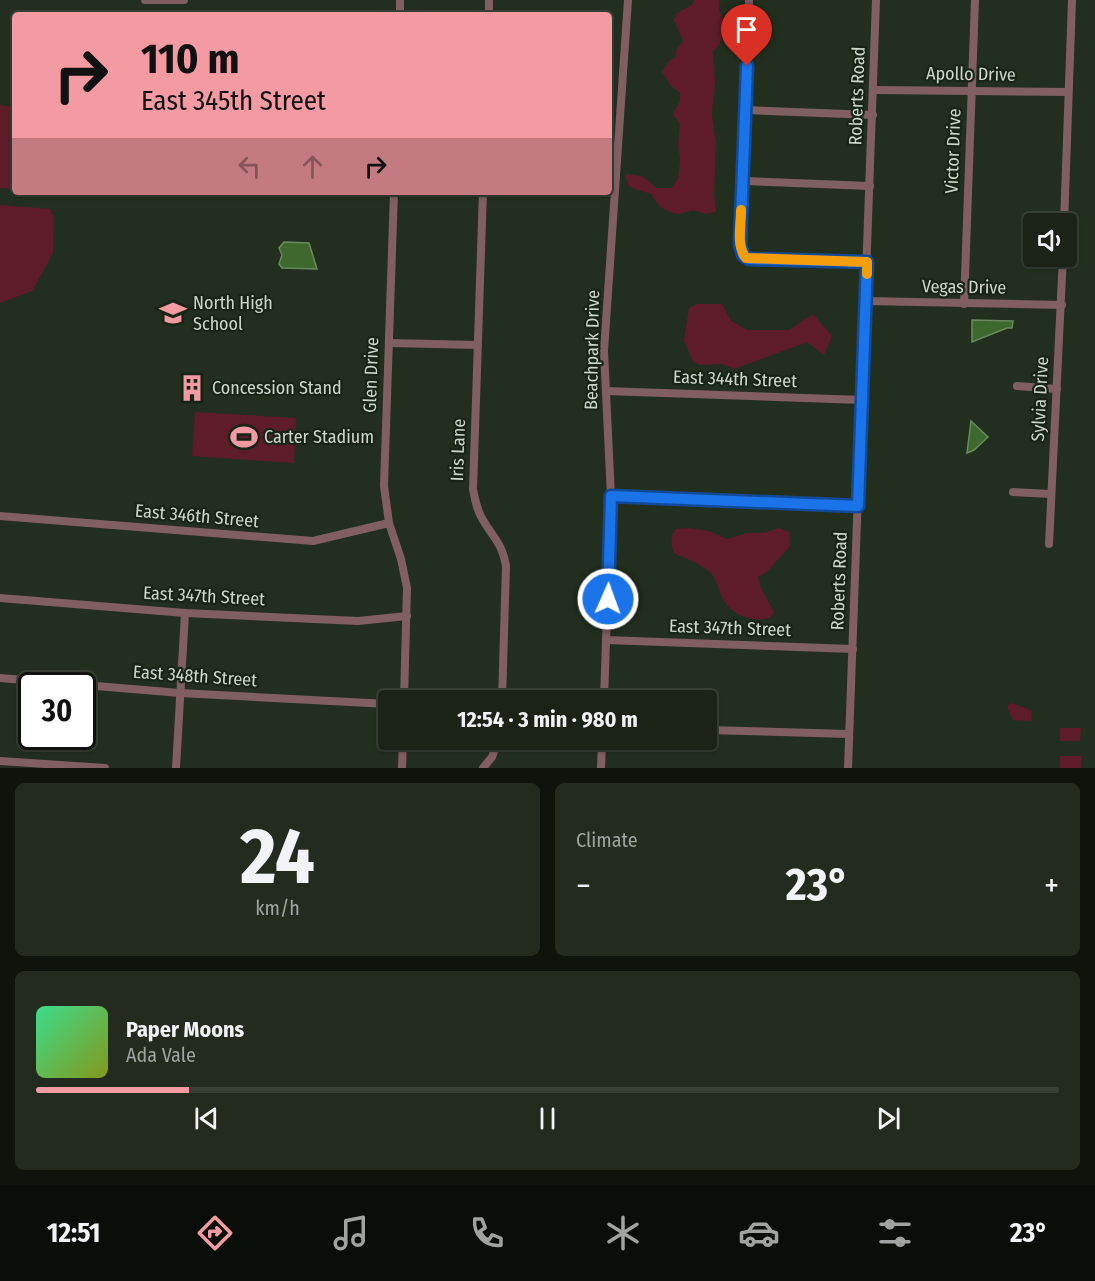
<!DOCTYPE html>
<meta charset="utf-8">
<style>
:root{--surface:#1a2316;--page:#232b1f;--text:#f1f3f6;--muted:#9fa4a1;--line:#384035;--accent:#f49aa2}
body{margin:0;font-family:"Fira Sans Condensed",sans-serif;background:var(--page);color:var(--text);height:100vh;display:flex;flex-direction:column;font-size:22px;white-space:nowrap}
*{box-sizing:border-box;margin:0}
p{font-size:20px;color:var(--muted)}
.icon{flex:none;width:33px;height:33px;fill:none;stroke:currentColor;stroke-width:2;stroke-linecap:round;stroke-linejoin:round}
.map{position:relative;height:768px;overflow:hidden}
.drawer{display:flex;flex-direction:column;gap:15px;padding:15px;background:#0e130c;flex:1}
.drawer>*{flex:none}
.guide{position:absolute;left:12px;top:12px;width:600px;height:183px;border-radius:6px;box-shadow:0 2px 4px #0004,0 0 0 2px var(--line);background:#f49aa2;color:#111;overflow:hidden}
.controls{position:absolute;left:1023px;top:213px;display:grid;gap:12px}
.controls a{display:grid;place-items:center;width:54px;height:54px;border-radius:6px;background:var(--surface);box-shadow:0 2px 4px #0004,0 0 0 2px var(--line);font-size:30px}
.speed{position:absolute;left:18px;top:672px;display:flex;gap:12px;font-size:30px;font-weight:700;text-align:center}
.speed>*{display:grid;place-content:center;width:78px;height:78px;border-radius:50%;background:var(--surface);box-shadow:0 2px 4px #0004,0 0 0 2px var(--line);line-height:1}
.speed .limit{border:3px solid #111;border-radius:9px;background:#fff;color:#111}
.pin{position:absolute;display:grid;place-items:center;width:51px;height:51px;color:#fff;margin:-62px -26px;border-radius:50% 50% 50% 0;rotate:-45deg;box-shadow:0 0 6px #0007}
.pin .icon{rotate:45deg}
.me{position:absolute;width:66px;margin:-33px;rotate:2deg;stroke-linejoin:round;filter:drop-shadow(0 0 4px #0008)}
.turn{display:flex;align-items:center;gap:21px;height:126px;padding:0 30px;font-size:27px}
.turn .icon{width:78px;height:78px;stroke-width:2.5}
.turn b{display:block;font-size:42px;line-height:51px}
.lanes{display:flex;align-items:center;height:57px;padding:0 30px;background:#0003;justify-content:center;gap:30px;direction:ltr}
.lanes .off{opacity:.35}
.big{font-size:45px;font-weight:700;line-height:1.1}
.drawer .tile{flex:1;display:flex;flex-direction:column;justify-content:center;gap:9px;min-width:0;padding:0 21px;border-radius:9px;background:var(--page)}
.drawer .dial{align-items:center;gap:0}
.dial b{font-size:78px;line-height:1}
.song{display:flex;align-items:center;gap:18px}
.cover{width:72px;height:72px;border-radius:9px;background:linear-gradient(135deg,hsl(150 70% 55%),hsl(70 70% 35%))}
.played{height:6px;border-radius:3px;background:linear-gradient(90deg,var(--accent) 15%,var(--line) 15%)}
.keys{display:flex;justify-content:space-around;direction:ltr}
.heat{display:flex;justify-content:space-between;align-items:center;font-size:33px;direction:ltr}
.drawer .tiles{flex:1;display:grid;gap:15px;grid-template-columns:1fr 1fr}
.tile:last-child{grid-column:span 2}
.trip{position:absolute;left:378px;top:690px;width:339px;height:60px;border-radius:6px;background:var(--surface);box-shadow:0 2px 4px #0004,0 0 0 2px var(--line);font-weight:700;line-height:60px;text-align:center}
.dock{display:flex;height:96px;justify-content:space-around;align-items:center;background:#0a0e09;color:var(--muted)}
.dock .icon{width:42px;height:42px}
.dock .active{color:var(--accent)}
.dock b{font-size:27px;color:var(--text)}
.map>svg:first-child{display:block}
.green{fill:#5d1c27}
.water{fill:#3d692e;stroke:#688a5d;stroke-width:1.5}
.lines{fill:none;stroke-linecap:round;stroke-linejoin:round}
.minor{stroke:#815e60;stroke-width:8}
.route-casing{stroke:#114b97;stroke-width:15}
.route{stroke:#1a73e8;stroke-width:10}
.slow{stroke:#f59e0b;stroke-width:10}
.labels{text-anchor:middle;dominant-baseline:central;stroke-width:4.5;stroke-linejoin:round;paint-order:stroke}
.street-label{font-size:18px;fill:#ced6cc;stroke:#182515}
.poi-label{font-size:18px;fill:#ced6cc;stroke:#182515;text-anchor:start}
</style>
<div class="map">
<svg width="1095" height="768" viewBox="0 0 1095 768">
<rect width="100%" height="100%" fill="#222f1e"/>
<g class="green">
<path d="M694 0H719V10L724 22 720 43 713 52 715 82 712 115 716 143 714 195 716 212 705 214 693 210 679 214 672 213 660 207 651 194 629 187 625 174 642 176 657 188H671L678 178 680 161 678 145 680 124 673 114 680 101V93L671 86 662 72 669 61 676 57V50L683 41 674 20 677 13 692 5Z"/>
<path d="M0 105 15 108V189L0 188Z"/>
<path d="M0 205 50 209 54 217 53 253 32 291 0 303Z"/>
<path d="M696 304H722L731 321 747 330H789L813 314 832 336 824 355 807 342 734 369 722 364 699 365 693 362 684 340 689 308Z"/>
<path d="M195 412 296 418 294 463 192 456Z"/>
<path d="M688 528 709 531 727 539 747 533H763L779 528 789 532 790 546 767 572 758 577 761 588 774 612 770 618C751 622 733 616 723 599 719 592 718 583 714 577 706 565 686 559 674 553 671 544 669 537 676 529Z"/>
<path d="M1012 703 1032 711 1031 721 1013 720 1007 707 1009 704Z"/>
<path d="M1060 728H1081L1080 741H1060Z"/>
<rect x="1060" y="756" width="21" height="12"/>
</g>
<g class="water">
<path d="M284 242 309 243 317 269 282 268 279 264 282 255 279 248Z"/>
<path d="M972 320 1013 321 1012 328H1007L972 342Z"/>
<path d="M971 421 988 437 974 450 967 453Z"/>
</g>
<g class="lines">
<g class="minor">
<path d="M145 0H184"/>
<path d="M749 0 740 244 743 255 749 259 867 262"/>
<path d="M400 15V0"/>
<path d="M489 15V0"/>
<path d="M874 90 1068 92"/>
<path d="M745 110 873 115"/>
<path d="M743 181 870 186"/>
<path d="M394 192 384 486 389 523 401 559 407 588 404 700"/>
<path d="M483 192 473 489C475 500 477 511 483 520 494 539 502 543 506 566L502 700"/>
<path d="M1064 224 1072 0"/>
<path d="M866 301 1062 305"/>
<path d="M964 304 975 0"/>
<path d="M389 343 478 345"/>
<path d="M1017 386 1057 389"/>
<path d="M606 391 862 400"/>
<path d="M1013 492 1051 494"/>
<path d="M611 496 858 505"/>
<path d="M0 516 313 541 389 523"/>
<path d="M1049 544 1063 256"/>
<path d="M0 598 185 613 358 621 407 616"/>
<path d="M606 640 853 649"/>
<path d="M0 678 180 693 388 704"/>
<path d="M604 700 611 496 604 351 628 0"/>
<path d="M706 730 849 734"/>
<path d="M0 761 105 768"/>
<path d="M176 768 185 613"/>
<path d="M402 768 403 740"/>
<path d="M483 768 492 757 498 740"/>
<path d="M601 768 602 740"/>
<path d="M848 768 876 0"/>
</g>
</g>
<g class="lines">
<defs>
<path id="route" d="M608 599 611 496 858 506 867 262 749 259 743 255 740 244 747 66"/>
</defs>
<use href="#route" class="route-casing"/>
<use href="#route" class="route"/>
<path class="slow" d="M741 210C741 225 736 246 746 258L867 262V274"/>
</g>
<defs>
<symbol id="school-bare" viewBox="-9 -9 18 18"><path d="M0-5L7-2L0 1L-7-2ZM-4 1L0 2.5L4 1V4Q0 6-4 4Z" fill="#f49aa2" stroke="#182515" stroke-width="2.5" paint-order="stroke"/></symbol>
<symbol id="building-bare" viewBox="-9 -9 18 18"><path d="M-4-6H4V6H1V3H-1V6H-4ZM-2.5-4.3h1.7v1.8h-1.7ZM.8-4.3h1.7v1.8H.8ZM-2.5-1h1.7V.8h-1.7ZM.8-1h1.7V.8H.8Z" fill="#f49aa2" stroke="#182515" stroke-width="2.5" paint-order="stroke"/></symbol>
<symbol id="stadium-bare" viewBox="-9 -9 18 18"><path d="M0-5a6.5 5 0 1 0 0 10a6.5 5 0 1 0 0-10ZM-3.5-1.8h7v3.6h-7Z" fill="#f49aa2" stroke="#182515" stroke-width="2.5" paint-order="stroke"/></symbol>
</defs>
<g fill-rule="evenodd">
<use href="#school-bare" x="154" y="294" width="38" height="38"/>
<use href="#building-bare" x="173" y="369" width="38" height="38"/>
<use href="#stadium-bare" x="225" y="418" width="38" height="38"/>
</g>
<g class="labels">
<g class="street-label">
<text transform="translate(971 74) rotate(1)">Apollo Drive</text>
<text transform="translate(857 96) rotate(-88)">Roberts Road</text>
<text transform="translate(953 151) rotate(-88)">Victor Drive</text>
<text transform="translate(964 287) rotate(1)">Vegas Drive</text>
<text transform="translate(592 350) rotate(-89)">Beachpark Drive</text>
<text transform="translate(371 375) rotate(-88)">Glen Drive</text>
<text transform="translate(735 379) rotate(2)">East 344th Street</text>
<text transform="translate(1040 399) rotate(-87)">Sylvia Drive</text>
<text transform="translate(458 450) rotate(-88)">Iris Lane</text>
<text transform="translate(197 516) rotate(5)">East 346th Street</text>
<text transform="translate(839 581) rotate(-88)">Roberts Road</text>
<text transform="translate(204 596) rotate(3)">East 347th Street</text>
<text transform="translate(730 628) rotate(2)">East 347th Street</text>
<text transform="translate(195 676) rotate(4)">East 348th Street</text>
</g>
<g class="poi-label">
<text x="193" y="303">North High<tspan x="193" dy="21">School</tspan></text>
<text x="212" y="388">Concession Stand</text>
<text x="264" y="437">Carter Stadium</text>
</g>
</g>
</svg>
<div class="controls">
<a><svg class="icon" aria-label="sound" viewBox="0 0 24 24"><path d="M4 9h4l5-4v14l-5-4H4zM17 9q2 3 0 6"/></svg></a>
</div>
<div class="speed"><div class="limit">30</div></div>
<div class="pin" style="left:747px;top:66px;background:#d93025"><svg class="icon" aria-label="arrive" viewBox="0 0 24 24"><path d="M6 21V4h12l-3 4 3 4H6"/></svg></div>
<svg class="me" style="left:608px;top:599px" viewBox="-20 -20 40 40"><circle r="17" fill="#1a73e8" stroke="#fff" stroke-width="3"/><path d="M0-11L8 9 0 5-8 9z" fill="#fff"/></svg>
<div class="trip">12:54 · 3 min · 980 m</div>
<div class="guide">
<div class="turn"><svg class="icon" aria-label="right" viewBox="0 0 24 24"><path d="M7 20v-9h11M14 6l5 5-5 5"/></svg><div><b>110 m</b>East 345th Street</div></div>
<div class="lanes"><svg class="icon off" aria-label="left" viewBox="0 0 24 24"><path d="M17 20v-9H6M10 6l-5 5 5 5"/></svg><svg class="icon off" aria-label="ahead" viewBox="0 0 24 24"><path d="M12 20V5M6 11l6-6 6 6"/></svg><svg class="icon" aria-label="right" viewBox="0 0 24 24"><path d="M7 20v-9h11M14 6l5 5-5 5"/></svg></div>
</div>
</div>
<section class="drawer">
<div class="tiles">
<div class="tile dial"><b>24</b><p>km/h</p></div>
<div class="tile"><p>Climate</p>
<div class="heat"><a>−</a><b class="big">23°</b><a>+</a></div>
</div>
<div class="tile">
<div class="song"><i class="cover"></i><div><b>Paper Moons</b><p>Ada Vale</p></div></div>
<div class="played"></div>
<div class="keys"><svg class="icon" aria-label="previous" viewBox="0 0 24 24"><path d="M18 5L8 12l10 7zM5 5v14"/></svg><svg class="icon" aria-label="pause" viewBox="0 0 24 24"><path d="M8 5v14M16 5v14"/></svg><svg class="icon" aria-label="next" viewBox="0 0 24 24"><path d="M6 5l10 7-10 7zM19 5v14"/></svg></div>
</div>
</div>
</section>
<nav class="dock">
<b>12:51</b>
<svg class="icon active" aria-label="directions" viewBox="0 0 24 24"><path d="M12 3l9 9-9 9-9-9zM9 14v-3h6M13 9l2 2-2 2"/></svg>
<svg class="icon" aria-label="music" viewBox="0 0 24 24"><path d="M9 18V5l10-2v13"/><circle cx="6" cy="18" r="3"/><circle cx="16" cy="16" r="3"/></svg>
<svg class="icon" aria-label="phone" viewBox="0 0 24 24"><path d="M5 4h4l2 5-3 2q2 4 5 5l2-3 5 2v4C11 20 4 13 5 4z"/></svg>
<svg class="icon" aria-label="climate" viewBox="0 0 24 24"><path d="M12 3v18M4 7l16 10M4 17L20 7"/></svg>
<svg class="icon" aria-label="car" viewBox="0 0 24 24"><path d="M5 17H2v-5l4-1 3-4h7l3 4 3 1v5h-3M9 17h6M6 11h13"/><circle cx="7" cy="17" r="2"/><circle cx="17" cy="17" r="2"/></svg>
<svg class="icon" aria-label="filters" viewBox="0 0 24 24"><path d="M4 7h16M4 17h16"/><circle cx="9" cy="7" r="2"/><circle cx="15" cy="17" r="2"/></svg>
<b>23°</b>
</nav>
